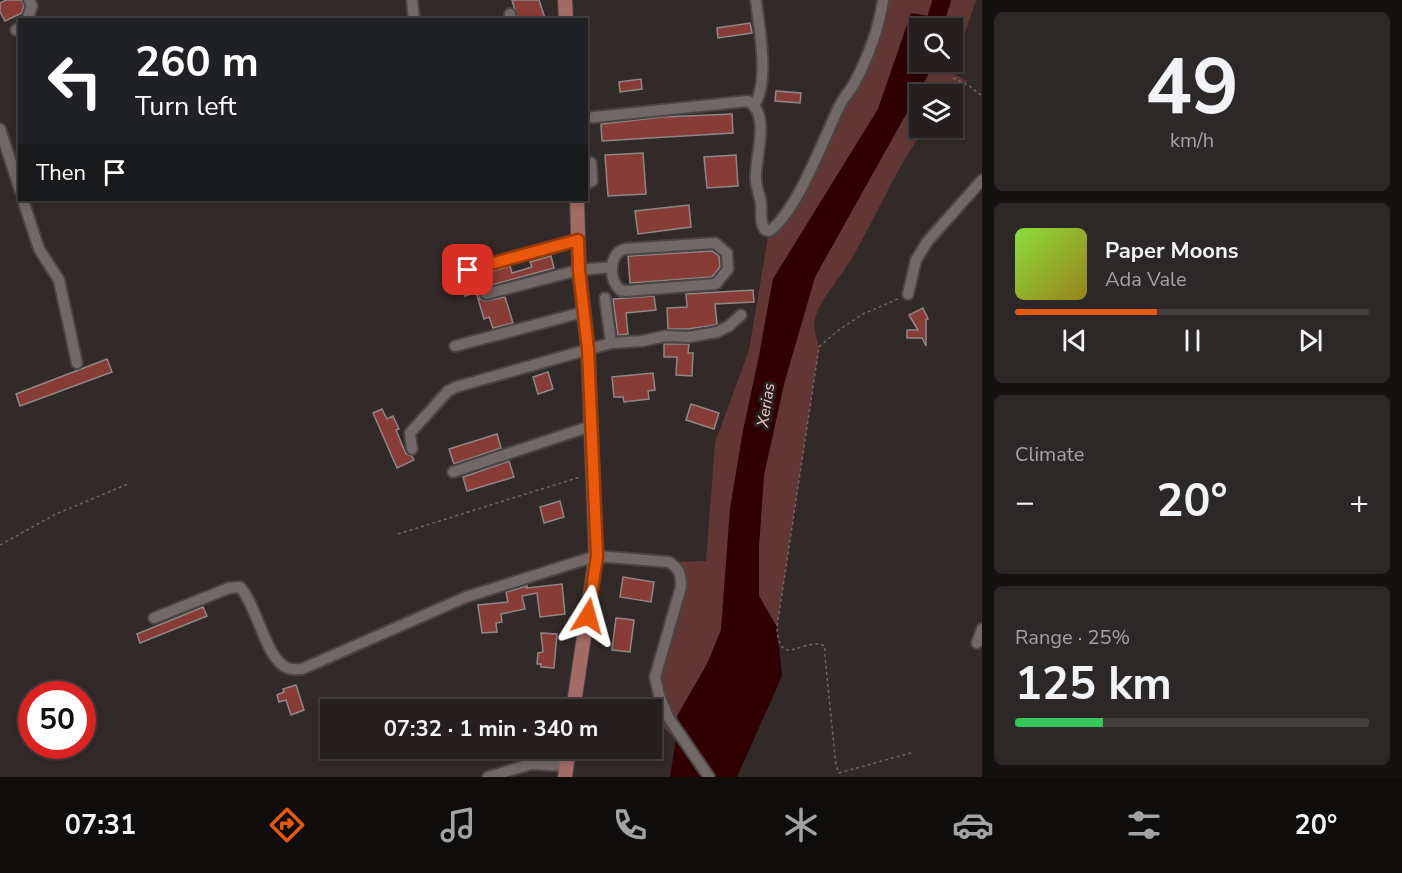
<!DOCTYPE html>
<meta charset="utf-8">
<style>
:root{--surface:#25201f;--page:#2d2828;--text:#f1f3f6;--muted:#a3a3a4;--line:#423e3d;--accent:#ea580c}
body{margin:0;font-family:"Nunito Sans",sans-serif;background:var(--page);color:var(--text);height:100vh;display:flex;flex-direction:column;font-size:22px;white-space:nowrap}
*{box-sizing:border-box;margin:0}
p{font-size:20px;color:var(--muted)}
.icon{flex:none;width:33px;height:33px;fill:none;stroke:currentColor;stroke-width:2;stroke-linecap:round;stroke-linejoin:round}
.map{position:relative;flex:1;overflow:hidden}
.details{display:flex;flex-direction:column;gap:12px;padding:12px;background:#141211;width:420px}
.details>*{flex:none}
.guide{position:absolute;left:18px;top:18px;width:570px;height:183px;border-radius:0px;box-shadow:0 3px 9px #0003,0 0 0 2px var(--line);background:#202124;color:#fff;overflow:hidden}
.fabs{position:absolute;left:909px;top:18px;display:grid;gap:12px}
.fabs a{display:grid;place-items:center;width:54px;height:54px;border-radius:0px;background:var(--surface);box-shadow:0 3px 9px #0003,0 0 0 2px var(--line);font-size:30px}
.speed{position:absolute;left:18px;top:681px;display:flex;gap:12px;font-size:30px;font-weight:700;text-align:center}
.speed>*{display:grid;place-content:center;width:78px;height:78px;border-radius:50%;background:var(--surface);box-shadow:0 3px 9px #0003,0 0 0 2px var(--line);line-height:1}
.speed .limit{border:9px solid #d22;background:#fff;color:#111}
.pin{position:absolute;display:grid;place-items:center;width:51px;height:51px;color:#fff;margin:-26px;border-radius:12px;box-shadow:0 3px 9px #0006}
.me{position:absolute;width:66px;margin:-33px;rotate:8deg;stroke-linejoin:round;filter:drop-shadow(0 0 4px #0008)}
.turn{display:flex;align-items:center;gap:21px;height:126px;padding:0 18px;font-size:27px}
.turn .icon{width:78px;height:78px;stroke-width:2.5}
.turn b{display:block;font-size:42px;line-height:51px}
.then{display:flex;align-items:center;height:57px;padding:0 18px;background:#0003;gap:12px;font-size:22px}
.big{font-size:45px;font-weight:700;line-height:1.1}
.details .tile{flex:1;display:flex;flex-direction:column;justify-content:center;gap:9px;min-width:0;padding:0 21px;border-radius:9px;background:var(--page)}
.details .dial{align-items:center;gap:0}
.dial b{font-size:78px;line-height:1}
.song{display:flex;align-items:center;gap:18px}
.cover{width:72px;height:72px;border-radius:9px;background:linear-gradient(135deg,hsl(90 70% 55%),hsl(50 70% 35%))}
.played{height:6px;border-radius:3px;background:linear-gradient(90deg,var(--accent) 40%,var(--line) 40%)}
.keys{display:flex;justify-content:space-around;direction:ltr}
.heat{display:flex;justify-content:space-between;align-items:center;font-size:33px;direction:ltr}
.charge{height:9px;border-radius:4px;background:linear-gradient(90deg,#34c759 25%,var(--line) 0)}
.trip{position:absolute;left:320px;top:699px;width:342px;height:60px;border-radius:0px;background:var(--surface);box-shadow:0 3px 9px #0003,0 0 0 2px var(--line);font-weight:700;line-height:60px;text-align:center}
.tab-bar{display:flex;height:96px;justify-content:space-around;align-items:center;background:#0f0d0c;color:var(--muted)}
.tab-bar .icon{width:42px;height:42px}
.tab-bar .active{color:var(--accent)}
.tab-bar b{font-size:27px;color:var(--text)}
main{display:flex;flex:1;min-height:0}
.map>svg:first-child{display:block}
.green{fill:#623733}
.water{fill:#300001}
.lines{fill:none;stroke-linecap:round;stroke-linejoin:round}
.river{stroke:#300001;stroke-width:18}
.building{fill:#873c37;stroke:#908786;stroke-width:1.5}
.minor-casing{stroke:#4a4545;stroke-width:14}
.major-casing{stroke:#4a4545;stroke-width:16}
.path{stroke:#6d6766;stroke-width:1.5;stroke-dasharray:3 3;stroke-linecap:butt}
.minor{stroke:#716867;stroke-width:10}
.major{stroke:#a26b66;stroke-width:14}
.route-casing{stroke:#983908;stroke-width:15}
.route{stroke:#ea580c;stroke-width:10}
.labels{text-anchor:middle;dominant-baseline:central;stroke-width:6;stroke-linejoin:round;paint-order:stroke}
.water-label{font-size:16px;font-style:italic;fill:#f7c9c4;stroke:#27201f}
</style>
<main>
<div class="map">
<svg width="982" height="777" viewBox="0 0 982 777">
<rect width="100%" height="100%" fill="#312a29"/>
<path class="green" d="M883 0H976L952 73 967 81 959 96 953 102 952 94H920V128H926C894 169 876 220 848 264 838 281 822 297 816 315 812 326 816 336 819 347L777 627 759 596V546L764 475 784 384 815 277 934 62H952V28H944L946 19 911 14 878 109 773 279 759 356 743 431 730 509 721 630 707 664 677 716 676 739 666 730 658 718 659 695 655 677 681 587 669 562 706 561 715 443 749 350 769 231 779 225 855 83Z"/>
<path class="water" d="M911 13 947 19 944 28H920V62H934L932 68 815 277 784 384 764 475 759 546V596L777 627 782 676 737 777H670L676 739 677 716 707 664 721 630 730 509 743 431 759 356 773 279 878 109Z"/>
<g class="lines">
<path class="river" d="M933 28 942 0"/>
</g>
<g class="building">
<path d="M6 0H22L24 6 22 13 5 21 0 12V3Z"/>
<path d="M512 0H539L545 18 518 20Z"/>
<path d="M750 23 752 33 718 38 717 28Z"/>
<path d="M641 79 642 89 620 92 619 82Z"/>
<path d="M776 91 801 93 800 103 775 101Z"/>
<path d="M732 114 733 133 602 141 601 124 663 117Z"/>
<path d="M643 153 646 194 608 196 605 155Z"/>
<path d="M736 155 738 186 707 188 704 157Z"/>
<path d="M689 205 691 227 638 234 635 211Z"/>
<path d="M712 251 719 256 720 267 712 277 630 283 628 256Z"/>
<path d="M551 256 554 268 484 287 479 291 480 299 485 301 505 297 513 323 493 328 489 317 484 319 476 292 465 296 461 280 510 266 512 273 532 267 530 262Z"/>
<path d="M753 290 754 302 715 304 717 324 715 325 688 329H668L667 308 687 307 686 294Z"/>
<path d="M654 296 656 310 626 313 628 334 618 335 613 299Z"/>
<path d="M923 308 928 319 926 320V346L922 338H907V330H918L909 315Z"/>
<path d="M664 344H689L688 353H693L692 376 676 375 677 357H664Z"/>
<path d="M107 359 112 372 20 406 16 394Z"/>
<path d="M548 372 553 389 538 394 533 377Z"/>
<path d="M653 373 655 390 648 391 649 399 624 402 623 397H614L612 377Z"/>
<path d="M691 404 719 413 714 429 686 420Z"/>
<path d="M382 409 387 419 393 416 399 429 396 430 403 447 406 454 412 456 414 460 397 468 373 413Z"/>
<path d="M497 434 501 448 454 464 449 449Z"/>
<path d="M509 461 514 477 467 491 463 477Z"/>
<path d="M560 501 564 517 544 523 540 507Z"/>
<path d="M623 577 654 582 651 602 620 597Z"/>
<path d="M562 584 565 614 540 617 537 593 522 596 525 609 501 614 502 622 496 623 497 632 482 633 478 605 508 602 506 592 527 586V588Z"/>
<path d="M203 607 207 616 140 643 137 634Z"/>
<path d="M616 618 634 620 630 652 612 650Z"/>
<path d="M541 633 557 634 554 668 541 667V664H537L538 653 543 652Z"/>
<path d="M296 685 304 710 291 715 286 700 279 702 277 695 284 692 283 689Z"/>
</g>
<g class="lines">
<defs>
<g id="minor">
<path d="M412 0 414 20"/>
<path d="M510 14 511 20"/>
<path d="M27 20 32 6 29 0"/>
<path d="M16 30 20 27"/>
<path d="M754 105C770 83 759 27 756 0"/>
<path d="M586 118 748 101C772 115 754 158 756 180 756 188 760 195 761 203 762 213 759 221 765 230L769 231C797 213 824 137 840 105 844 97 851 90 855 82 868 57 879 28 883 0"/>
<path d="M0 129 20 190"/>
<path d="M586 161 591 163 592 181 586 184"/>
<path d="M23 200 39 249 59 280 77 363"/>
<path d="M715 243 727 253 728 269 716 284 626 291 620 290C609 279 608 255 624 249Z"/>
<path d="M468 270 578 240"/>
<path d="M486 294 579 270 612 267"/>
<path d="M908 294 916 260 927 242 982 180"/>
<path d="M605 298 611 343"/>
<path d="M455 346 584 312"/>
<path d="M412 449 410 433 448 391 456 387 611 343 642 341 665 336 689 337 717 332 729 326 741 315"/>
<path d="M453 472 591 426"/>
<path d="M154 618 229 588 240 587C257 605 266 661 288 668 292 670 297 669 302 669L466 597 596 556 669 562C680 569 681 575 681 587L655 677 659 695 668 717 709 777"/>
<path d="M977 643 982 629"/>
<path d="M488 777 531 764 567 766"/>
</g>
<g id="major">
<path d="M565 0 566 20"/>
<path d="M573 710 596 556 588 349 579 270 577 200"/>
<path d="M565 777 569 748"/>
</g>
</defs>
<use href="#minor" class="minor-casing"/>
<use href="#major" class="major-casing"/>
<g class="path">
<path d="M953 78 968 85 982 96"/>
<path d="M898 299 863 314 836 332 819 347 777 627C779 672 805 635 825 646V657L836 766 839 773 914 752"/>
<path d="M398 534 580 477"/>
<path d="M0 545 56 514 128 484"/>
</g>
<use href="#minor" class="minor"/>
<use href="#major" class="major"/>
</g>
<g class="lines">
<defs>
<path id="route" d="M468 270 578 240 579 270 588 349 597 556 588 616"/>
</defs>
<use href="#route" class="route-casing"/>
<use href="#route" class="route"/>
</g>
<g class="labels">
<g class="water-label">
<text transform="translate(766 405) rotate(-81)">Xerias</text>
</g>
</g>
</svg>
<div class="fabs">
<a><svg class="icon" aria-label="search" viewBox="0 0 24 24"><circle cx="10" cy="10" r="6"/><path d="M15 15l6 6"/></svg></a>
<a><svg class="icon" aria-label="layers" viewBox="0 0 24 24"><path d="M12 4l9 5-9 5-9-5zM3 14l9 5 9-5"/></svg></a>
</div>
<div class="speed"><div class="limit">50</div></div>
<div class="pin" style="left:468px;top:270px;background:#d93025"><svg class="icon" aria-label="arrive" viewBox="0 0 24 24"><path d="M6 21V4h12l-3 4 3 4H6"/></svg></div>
<svg class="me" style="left:588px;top:616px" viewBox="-20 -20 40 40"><path d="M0-17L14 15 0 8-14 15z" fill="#ea580c" stroke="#fff" stroke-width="4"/></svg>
<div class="trip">07:32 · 1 min · 340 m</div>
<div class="guide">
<div class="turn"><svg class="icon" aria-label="left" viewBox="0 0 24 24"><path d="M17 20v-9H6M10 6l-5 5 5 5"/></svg><div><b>260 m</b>Turn left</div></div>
<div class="then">Then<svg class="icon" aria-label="arrive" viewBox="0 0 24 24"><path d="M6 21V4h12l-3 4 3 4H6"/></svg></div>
</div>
</div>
<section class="details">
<div class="tile dial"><b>49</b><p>km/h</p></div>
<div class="tile">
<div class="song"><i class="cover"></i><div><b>Paper Moons</b><p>Ada Vale</p></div></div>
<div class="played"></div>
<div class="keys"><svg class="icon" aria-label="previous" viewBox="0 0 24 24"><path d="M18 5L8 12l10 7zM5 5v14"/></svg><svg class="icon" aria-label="pause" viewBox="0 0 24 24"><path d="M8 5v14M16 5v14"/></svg><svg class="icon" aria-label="next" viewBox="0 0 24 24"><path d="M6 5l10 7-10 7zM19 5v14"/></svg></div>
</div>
<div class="tile"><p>Climate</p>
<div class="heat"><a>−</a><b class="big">20°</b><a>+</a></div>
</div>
<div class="tile"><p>Range · 25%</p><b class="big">125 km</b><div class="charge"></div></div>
</section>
</main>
<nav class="tab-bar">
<b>07:31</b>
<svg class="icon active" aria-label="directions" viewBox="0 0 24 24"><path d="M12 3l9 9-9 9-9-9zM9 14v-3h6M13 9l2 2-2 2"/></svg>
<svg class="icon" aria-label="music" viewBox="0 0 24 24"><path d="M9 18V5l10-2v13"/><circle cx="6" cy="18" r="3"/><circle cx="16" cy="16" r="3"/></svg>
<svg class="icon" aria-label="phone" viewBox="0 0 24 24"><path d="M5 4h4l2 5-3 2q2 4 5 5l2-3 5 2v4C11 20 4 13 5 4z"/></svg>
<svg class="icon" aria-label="climate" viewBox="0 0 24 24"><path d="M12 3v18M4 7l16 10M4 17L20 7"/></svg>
<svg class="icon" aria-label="car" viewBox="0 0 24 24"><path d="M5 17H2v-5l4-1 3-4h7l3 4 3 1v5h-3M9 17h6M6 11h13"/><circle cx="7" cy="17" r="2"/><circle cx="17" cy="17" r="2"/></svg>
<svg class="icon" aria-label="filters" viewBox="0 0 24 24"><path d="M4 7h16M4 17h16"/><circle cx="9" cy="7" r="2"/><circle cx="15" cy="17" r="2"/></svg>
<b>20°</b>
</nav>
